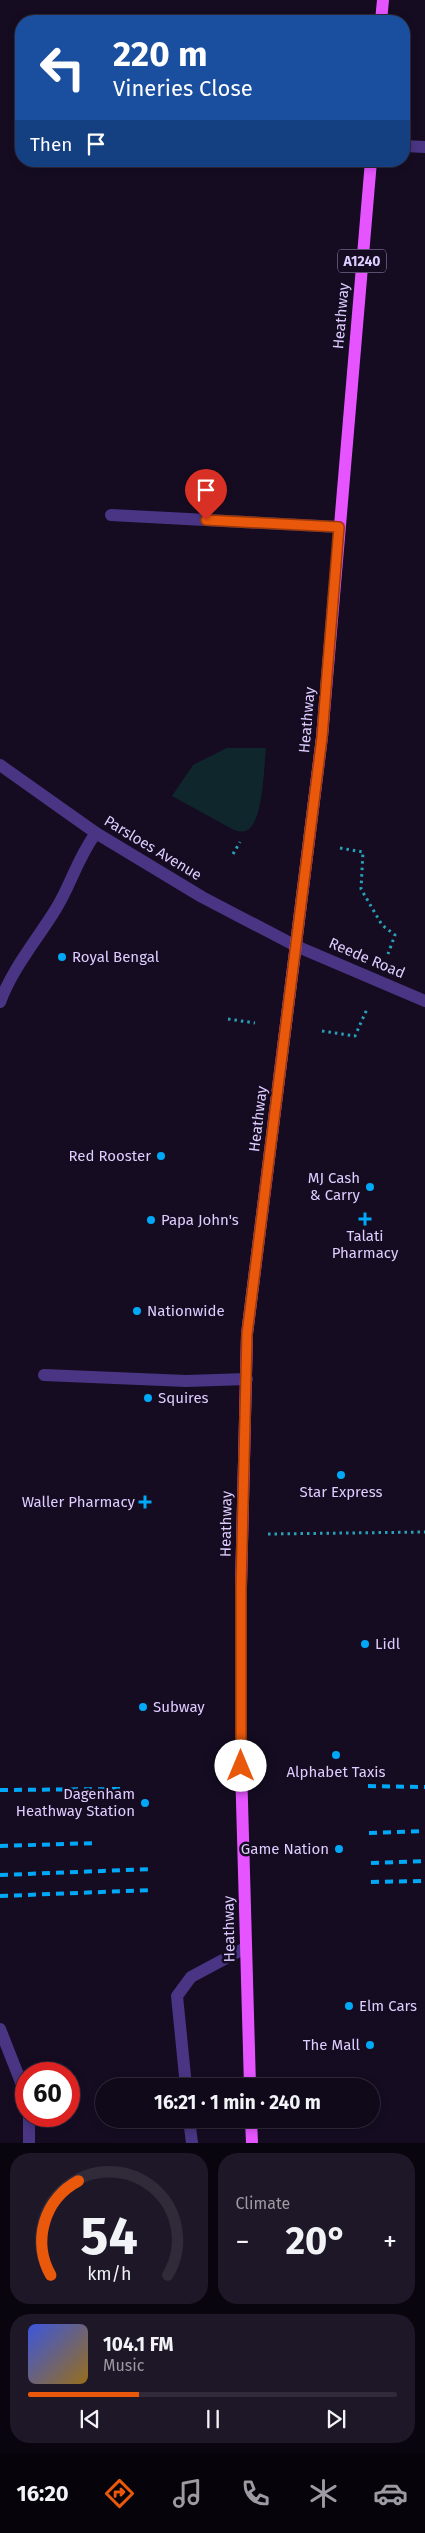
<!DOCTYPE html>
<meta charset="utf-8">
<style>
:root{--surface:#10091a;--page:#1e1727;--text:#f1f3f6;--muted:#9c9aa2;--line:#302a39;--accent:#ea580c}
body{margin:0;font-family:"Fira Sans",sans-serif;background:var(--page);color:var(--text);height:100vh;display:flex;flex-direction:column;font-size:19px;white-space:nowrap}
*{box-sizing:border-box;margin:0}
p{font-size:16px;color:var(--muted)}
.icon{flex:none;width:28px;height:28px;fill:none;stroke:currentColor;stroke-width:2;stroke-linecap:round;stroke-linejoin:round}
.map{position:relative;height:2143px;overflow:hidden}
.side{display:flex;flex-direction:column;gap:10px;padding:10px;background:#09050e;flex:1}
.side>*{flex:none}
.top-card{position:absolute;left:15px;top:15px;width:395px;height:152px;border-radius:20px;box-shadow:0 2px 8px #0003,0 0 0 1px var(--line);background:#1a4fa0;color:#fff;overflow:hidden}
.speed{position:absolute;left:15px;top:2062px;display:flex;gap:10px;font-size:25px;font-weight:700;text-align:center}
.speed>*{display:grid;place-content:center;width:65px;height:65px;border-radius:50%;background:var(--surface);box-shadow:0 2px 8px #0003,0 0 0 1px var(--line);line-height:1}
.speed .limit{border:8px solid #d22;background:#fff;color:#111}
.pin{position:absolute;display:grid;place-items:center;width:42px;height:42px;color:#fff;margin:-51px -21px;border-radius:50% 50% 50% 0;rotate:-45deg;box-shadow:0 0 5px #0007}
.pin .icon{rotate:45deg}
.me{position:absolute;width:55px;margin:-28px;rotate:0deg;stroke-linejoin:round;filter:drop-shadow(0 0 4px #0008)}
.turn{display:flex;align-items:center;gap:18px;height:105px;padding:0 15px;font-size:22px}
.turn .icon{width:65px;height:65px;stroke-width:2.5}
.turn b{display:block;font-size:35px;line-height:42px}
.then{display:flex;align-items:center;height:48px;padding:0 15px;background:#0003;gap:10px;font-size:19px}
.big{font-size:38px;font-weight:700;line-height:1.1}
.side .widget{flex:1;display:flex;flex-direction:column;justify-content:center;gap:8px;min-width:0;padding:0 18px;border-radius:20px;background:var(--page)}
.side .dial{align-items:center;gap:0}
.dial svg{height:130px;overflow:visible;fill:none;stroke:var(--line);stroke-width:7;stroke-linecap:round;text-anchor:middle}
.dial text{fill:var(--text);stroke:none}
.song{display:flex;align-items:center;gap:15px}
.cover{width:60px;height:60px;border-radius:8px;background:linear-gradient(135deg,hsl(230 70% 55%),hsl(40 70% 35%))}
.played{height:5px;border-radius:2px;background:linear-gradient(90deg,var(--accent) 30%,var(--line) 30%)}
.keys{display:flex;justify-content:space-around;direction:ltr}
.heat{display:flex;justify-content:space-between;align-items:center;font-size:28px;direction:ltr}
.side .tiles{flex:1;display:grid;gap:10px;grid-template-columns:1fr 1fr}
.widget:last-child{grid-column:span 2}
.trip{position:absolute;left:95px;top:2078px;width:285px;height:50px;border-radius:25px;background:var(--surface);box-shadow:0 2px 8px #0003,0 0 0 1px var(--line);font-weight:700;line-height:50px;text-align:center}
.tab-bar{display:flex;height:80px;justify-content:space-around;align-items:center;background:#06040a;color:var(--muted)}
.tab-bar .icon{width:35px;height:35px}
.tab-bar .current{color:var(--accent)}
.tab-bar b{font-size:22px;color:var(--text)}
.map>svg:first-child{display:block}
.green{fill:#0f262c}
.lines{fill:none;stroke-linecap:round;stroke-linejoin:round}
.path{stroke:#28a1b8;stroke-width:3;stroke-dasharray:2.5 4;stroke-linecap:butt}
.minor{stroke:#493583;stroke-width:12}
.major{stroke:#e554ff;stroke-width:12}
.rail{stroke:#00a8f8;stroke-width:4;stroke-dasharray:8 6;stroke-linecap:butt}
.route-casing{stroke:#983908;stroke-width:12}
.route{stroke:#ea580c;stroke-width:9}
.poi-dot{fill:#00a8f8;stroke:#150c22;stroke-width:2}
.labels{text-anchor:middle;dominant-baseline:central;stroke-width:5;stroke-linejoin:round;paint-order:stroke}
.shield{fill:#150c22;stroke:#a293bd;stroke-width:1}
.shield-label{font-size:14px;font-weight:bold;fill:#decdff}
.street-label{font-size:15px;fill:#decdff;stroke:#150c22}
.poi-label{font-size:15px;fill:#decdff;stroke:#150c22;text-anchor:start}
</style>
<div class="map">
<svg width="425" height="2143" viewBox="0 0 425 2143">
<rect width="100%" height="100%" fill="#150c22"/>
<path class="green" d="M227 748H266C264 767 263 814 251 827 246 833 240 832 234 830L172 796 193 765Z"/>
<g class="lines">
<g class="path">
<path d="M340 848 363 852 361 889 382 925 395 935 388 954"/>
<path d="M233 854 240 842"/>
<path d="M228 1019 255 1023"/>
<path d="M322 1031 355 1036 367 1009"/>
<path d="M268 1534 425 1532"/>
</g>
<g class="minor">
<path d="M404 146 425 147"/>
<path d="M111 515 339 527"/>
<path d="M0 765 96 833 202 897 296 946 425 1001"/>
<path d="M0 1002C13 968 35 942 54 912 71 886 76 860 96 833"/>
<path d="M44 1375 186 1381 247 1379"/>
<path d="M0 2029 26 2095"/>
<path d="M186 2086 177 1996 191 1977 245 1948"/>
<path d="M29 2116V2143"/>
<path d="M189 2119 192 2143"/>
</g>
<g class="major">
<path d="M381 21 383 0"/>
<path d="M250 2086 241 1766V1587L247 1334 322 737 371 161"/>
<path d="M251 2119 252 2143"/>
</g>
<g class="rail">
<path d="M368 1786 425 1787"/>
<path d="M0 1790 122 1789"/>
<path d="M369 1833 425 1831"/>
<path d="M0 1846 96 1843"/>
<path d="M371 1863 425 1861"/>
<path d="M0 1875 152 1869"/>
<path d="M371 1882 425 1881"/>
<path d="M0 1896 152 1890"/>
</g>
</g>
<g class="lines">
<defs>
<path id="route" d="M206 520 339 527 322 737 247 1334 241 1587V1766"/>
</defs>
<use href="#route" class="route-casing"/>
<use href="#route" class="route"/>
</g>
<g class="poi-dot">
<circle cx="62" cy="957" r="5"/>
<circle cx="161" cy="1156" r="5"/>
<circle cx="370" cy="1187" r="5"/>
<path d="M362.5 1211.5h5v5h5v5h-5v5h-5v-5h-5v-5h5z"/>
<circle cx="151" cy="1220" r="5"/>
<circle cx="137" cy="1311" r="5"/>
<circle cx="148" cy="1398" r="5"/>
<circle cx="341" cy="1475" r="5"/>
<path d="M142.5 1494.5h5v5h5v5h-5v5h-5v-5h-5v-5h5z"/>
<circle cx="365" cy="1644" r="5"/>
<circle cx="143" cy="1707" r="5"/>
<circle cx="336" cy="1755" r="5"/>
<circle cx="145" cy="1803" r="5"/>
<circle cx="339" cy="1849" r="5"/>
<circle cx="349" cy="2006" r="5"/>
<circle cx="370" cy="2045" r="5"/>
</g>
<g class="labels">
<rect class="shield" x="338" y="249.5" width="48" height="23" rx="4"/>
<g class="shield-label">
<text x="362" y="261">A1240</text>
</g>
<g class="street-label">
<text transform="translate(341 316) rotate(-85)">Heathway</text>
<text transform="translate(307 720) rotate(-85)">Heathway</text>
<text transform="translate(153 848) rotate(31)">Parsloes Avenue</text>
<text transform="translate(367 958) rotate(23)">Reede Road</text>
<text transform="translate(258 1119) rotate(-83)">Heathway</text>
<text transform="translate(226 1524) rotate(-89)">Heathway</text>
<text transform="translate(229 1929) rotate(-91)">Heathway</text>
</g>
<g class="poi-label">
<text x="72" y="957">Royal Bengal</text>
<text x="151" y="1156" text-anchor="end">Red Rooster</text>
<text x="360" y="1178" text-anchor="end">MJ Cash<tspan x="360" dy="17">&amp; Carry</tspan></text>
<text x="161" y="1220">Papa John's</text>
<text x="365" y="1236" text-anchor="middle">Talati<tspan x="365" dy="17">Pharmacy</tspan></text>
<text x="147" y="1311">Nationwide</text>
<text x="158" y="1398">Squires</text>
<text x="341" y="1492" text-anchor="middle">Star Express</text>
<text x="135" y="1502" text-anchor="end">Waller Pharmacy</text>
<text x="375" y="1644">Lidl</text>
<text x="153" y="1707">Subway</text>
<text x="336" y="1772" text-anchor="middle">Alphabet Taxis</text>
<text x="135" y="1794" text-anchor="end">Dagenham<tspan x="135" dy="17">Heathway Station</tspan></text>
<text x="329" y="1849" text-anchor="end">Game Nation</text>
<text x="359" y="2006">Elm Cars</text>
<text x="360" y="2045" text-anchor="end">The Mall</text>
</g>
</g>
</svg>
<div class="speed"><div class="limit">60</div></div>
<div class="pin" style="left:206px;top:520px;background:#d93025"><svg class="icon" aria-label="arrive" viewBox="0 0 24 24"><path d="M6 21V4h12l-3 4 3 4H6"/></svg></div>
<svg class="me" style="left:241px;top:1766px" viewBox="-20 -20 40 40"><circle r="19" fill="#fff"/><path d="M0-13L10 11 0 6-10 11z" fill="#ea580c"/></svg>
<div class="trip">16:21 · 1 min · 240 m</div>
<div class="top-card">
<div class="turn"><svg class="icon" aria-label="left" viewBox="0 0 24 24"><path d="M17 20v-9H6M10 6l-5 5 5 5"/></svg><div><b>220 m</b>Vineries Close</div></div>
<div class="then">Then<svg class="icon" aria-label="arrive" viewBox="0 0 24 24"><path d="M6 21V4h12l-3 4 3 4H6"/></svg></div>
</div>
</div>
<section class="side">
<div class="tiles">
<div class="widget dial"><svg viewBox="0 0 100 80">
<path d="M14 69A42 42 0 1 1 86 69"/>
<path d="M14 69A42 42 0 0 1 31 11" stroke="#ea580c"/>
<text x="50" y="56" font-size="32" font-weight="700">54</text>
<text x="50" y="72" font-size="11">km/h</text>
</svg></div>
<div class="widget"><p>Climate</p>
<div class="heat"><a>−</a><b class="big">20°</b><a>+</a></div>
</div>
<div class="widget">
<div class="song"><i class="cover"></i><div><b>104.1 FM</b><p>Music</p></div></div>
<div class="played"></div>
<div class="keys"><svg class="icon" aria-label="previous" viewBox="0 0 24 24"><path d="M18 5L8 12l10 7zM5 5v14"/></svg><svg class="icon" aria-label="pause" viewBox="0 0 24 24"><path d="M8 5v14M16 5v14"/></svg><svg class="icon" aria-label="next" viewBox="0 0 24 24"><path d="M6 5l10 7-10 7zM19 5v14"/></svg></div>
</div>
</div>
</section>
<nav class="tab-bar">
<b>16:20</b>
<svg class="icon current" aria-label="directions" viewBox="0 0 24 24"><path d="M12 3l9 9-9 9-9-9zM9 14v-3h6M13 9l2 2-2 2"/></svg>
<svg class="icon" aria-label="music" viewBox="0 0 24 24"><path d="M9 18V5l10-2v13"/><circle cx="6" cy="18" r="3"/><circle cx="16" cy="16" r="3"/></svg>
<svg class="icon" aria-label="phone" viewBox="0 0 24 24"><path d="M5 4h4l2 5-3 2q2 4 5 5l2-3 5 2v4C11 20 4 13 5 4z"/></svg>
<svg class="icon" aria-label="climate" viewBox="0 0 24 24"><path d="M12 3v18M4 7l16 10M4 17L20 7"/></svg>
<svg class="icon" aria-label="car" viewBox="0 0 24 24"><path d="M5 17H2v-5l4-1 3-4h7l3 4 3 1v5h-3M9 17h6M6 11h13"/><circle cx="7" cy="17" r="2"/><circle cx="17" cy="17" r="2"/></svg>
</nav>
